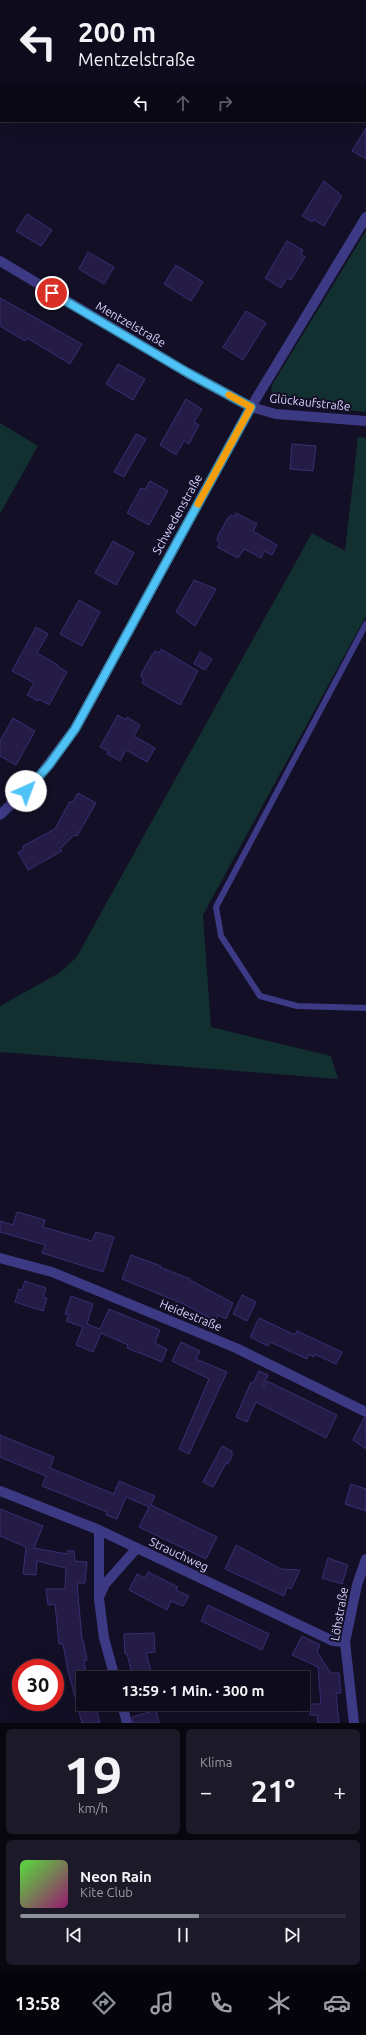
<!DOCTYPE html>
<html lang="de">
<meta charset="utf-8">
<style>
:root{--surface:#0e0b1c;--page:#1c1929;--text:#f1f3f6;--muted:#9b9ba3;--line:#2e2b3b;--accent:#8c9099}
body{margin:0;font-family:Ubuntu,sans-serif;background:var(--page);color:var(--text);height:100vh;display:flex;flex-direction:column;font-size:15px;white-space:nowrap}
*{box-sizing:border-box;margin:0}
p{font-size:13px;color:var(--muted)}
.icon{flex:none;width:22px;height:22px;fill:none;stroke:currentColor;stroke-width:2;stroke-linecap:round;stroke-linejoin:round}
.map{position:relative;height:1723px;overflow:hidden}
.sheet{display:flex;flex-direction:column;gap:6px;padding:6px;background:#08060f;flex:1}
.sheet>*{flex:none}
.guide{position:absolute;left:0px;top:0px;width:366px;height:122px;box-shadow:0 4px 16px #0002,0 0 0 1px var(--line);background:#0e0b1c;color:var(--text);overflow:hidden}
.speed{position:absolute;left:12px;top:1659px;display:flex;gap:8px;font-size:20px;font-weight:700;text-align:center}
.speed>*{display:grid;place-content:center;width:52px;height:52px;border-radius:50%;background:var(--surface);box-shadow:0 4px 16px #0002,0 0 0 1px var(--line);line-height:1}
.speed .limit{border:6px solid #d22;background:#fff;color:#111}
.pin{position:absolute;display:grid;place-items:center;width:34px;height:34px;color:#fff;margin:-17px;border:2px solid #fff;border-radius:50%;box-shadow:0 1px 4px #0007}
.me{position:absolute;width:44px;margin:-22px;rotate:43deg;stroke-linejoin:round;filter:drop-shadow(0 0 3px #0008)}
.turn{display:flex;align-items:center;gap:14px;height:84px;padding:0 12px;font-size:18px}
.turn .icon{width:52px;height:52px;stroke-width:2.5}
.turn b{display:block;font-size:28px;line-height:34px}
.lanes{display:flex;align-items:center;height:38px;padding:0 12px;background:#0003;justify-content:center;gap:20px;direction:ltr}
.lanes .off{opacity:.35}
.big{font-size:30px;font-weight:700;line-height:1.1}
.sheet .card{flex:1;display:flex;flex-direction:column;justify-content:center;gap:6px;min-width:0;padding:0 14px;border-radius:6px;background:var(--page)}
.sheet .dial{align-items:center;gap:0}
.dial b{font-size:52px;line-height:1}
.song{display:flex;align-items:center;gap:12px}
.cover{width:48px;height:48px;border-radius:6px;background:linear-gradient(135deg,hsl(110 70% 55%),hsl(320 70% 35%))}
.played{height:4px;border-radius:2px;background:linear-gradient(90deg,var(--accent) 55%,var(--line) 55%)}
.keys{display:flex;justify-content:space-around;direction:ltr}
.heat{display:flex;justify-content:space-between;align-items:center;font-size:22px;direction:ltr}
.sheet .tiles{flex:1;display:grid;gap:6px;grid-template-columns:1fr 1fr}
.card:last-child{grid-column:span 2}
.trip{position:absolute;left:76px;top:1671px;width:234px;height:40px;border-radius:0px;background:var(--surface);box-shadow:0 4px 16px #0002,0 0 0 1px var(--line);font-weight:700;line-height:40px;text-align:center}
.tab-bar{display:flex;height:64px;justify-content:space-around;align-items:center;background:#06040b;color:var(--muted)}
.tab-bar .icon{width:28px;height:28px}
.tab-bar .current{color:var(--accent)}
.tab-bar b{font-size:18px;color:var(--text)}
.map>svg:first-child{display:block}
.green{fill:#12302f}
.building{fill:#241b47;stroke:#3b2d73}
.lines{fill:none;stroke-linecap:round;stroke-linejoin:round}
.lane{stroke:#3d3a85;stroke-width:6}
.street{stroke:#3d3a85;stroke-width:10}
.route-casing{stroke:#337fa1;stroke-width:10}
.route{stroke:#4fc3f7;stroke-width:7}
.slow{stroke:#f59e0b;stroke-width:7}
.labels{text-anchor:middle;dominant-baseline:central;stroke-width:4;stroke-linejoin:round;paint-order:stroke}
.street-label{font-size:12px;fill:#d9d4ff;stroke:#130f26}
</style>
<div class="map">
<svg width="366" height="1723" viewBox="0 0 366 1723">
<rect width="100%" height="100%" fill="#130f26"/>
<g class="green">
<path d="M144 0H366V124L363 121H365V1Z"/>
<path d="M366 231V412L280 403C272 399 270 394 272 385Z"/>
<path d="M0 423 38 446 0 514Z"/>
<path d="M358 437 366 438V616L203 915 211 1027 331 1056 338 1079 0 1052V1006L59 973 76 958 312 533 345 551Z"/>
</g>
<g class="building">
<path d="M366 128V159L352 151Z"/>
<path d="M324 181 342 196 324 226 314 220 312 222 302 216Z"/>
<path d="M27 214 52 230 41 246 16 231Z"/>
<path d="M287 241 303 250 301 254 305 257 291 280 287 278 281 288 265 278Z"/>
<path d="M88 252 114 267 104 284 79 269Z"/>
<path d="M176 265 203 282 191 301 164 284Z"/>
<path d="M0 298 82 344 70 364 27 338 25 341 0 326Z"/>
<path d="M246 311 266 323 243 360 223 347Z"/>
<path d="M118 364 145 379 133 400 106 384Z"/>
<path d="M186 399 202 409 194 422 199 425 189 444 184 441 176 455 160 445Z"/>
<path d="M136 434 146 439 124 477 114 472Z"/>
<path d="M292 444 316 446 313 471 290 469Z"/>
<path d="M150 481 168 491 149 525 127 513 141 488 145 489Z"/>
<path d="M236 513 257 524 253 531 277 545 272 555 264 551 261 558 244 549 238 558 217 547 220 543 217 541 218 536 227 519 231 515 234 517Z"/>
<path d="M113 541 134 553 116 585 95 573Z"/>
<path d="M194 580 216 589 195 626 176 612Z"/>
<path d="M79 600 100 612 82 646 60 634Z"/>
<path d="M36 627 48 634 37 653 58 665 57 666 67 672 49 705 39 699 38 701 27 695 34 683 12 671Z"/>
<path d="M161 649 198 671 180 705 142 683 144 679 141 677 142 672 152 655 155 651 159 653Z"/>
<path d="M200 652 212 659 205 670 194 664Z"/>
<path d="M118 715 126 720 127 717 140 725 134 736 155 748 147 762 126 750 120 761 107 754 108 751 100 747Z"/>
<path d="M13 718 35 731 16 765 0 756V741Z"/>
<path d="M78 793 96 803 77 836 74 835 60 849 62 851 28 870 18 852 23 850V846L55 829 70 801 72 803Z"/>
<path d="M17 1212 45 1220 43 1227 92 1241 96 1232 114 1237 103 1272 42 1253 45 1245 0 1232V1221L13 1225Z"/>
<path d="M131 1255 161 1266 160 1267 190 1279V1280L233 1303 226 1319 218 1315 215 1321 186 1305 122 1279Z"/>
<path d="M25 1281 46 1288 43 1297 47 1298 43 1311 15 1302 19 1289 22 1290Z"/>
<path d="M242 1295 256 1302 247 1321 233 1314Z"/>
<path d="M71 1296 93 1304 87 1324 100 1329 109 1309 160 1330 155 1343 167 1349 162 1362 127 1348 128 1345 101 1333 93 1352 76 1345 83 1327 66 1321 69 1315 65 1314Z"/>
<path d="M259 1318 295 1335 297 1331 342 1352 336 1364 314 1354V1357L309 1354 307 1359 270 1342 268 1346 250 1337Z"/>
<path d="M181 1342 200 1351 196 1359 227 1372 189 1454 179 1449 209 1379 172 1361Z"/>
<path d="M259 1371 268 1375 262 1387 264 1388 267 1381 337 1415 326 1438 256 1402 247 1422 236 1417 251 1382 253 1383Z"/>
<path d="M364 1418H366V1449L353 1440Z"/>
<path d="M0 1435 54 1457 50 1468 114 1494 119 1481 155 1496 151 1505 217 1537 206 1559 139 1527 149 1507 126 1497 117 1519 106 1515 107 1512 42 1486 46 1476 0 1457Z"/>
<path d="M222 1446 232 1451V1456L228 1464 226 1463 213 1487 203 1482Z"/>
<path d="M351 1484 366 1489V1511L345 1504Z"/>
<path d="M0 1509 43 1526 34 1548 67 1554V1551H74L75 1561 87 1562 85 1583H77L82 1640H83L87 1660 84 1661 87 1678H83V1704H95L100 1723H82L68 1671 63 1644H59L55 1604 48 1605 46 1589H65L66 1568 37 1561 36 1575 23 1574 26 1547 0 1536Z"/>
<path d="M236 1545 281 1569 300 1570 291 1589 287 1587 284 1596 225 1569Z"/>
<path d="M328 1558 348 1565 342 1584 322 1578Z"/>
<path d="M148 1572 178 1587 176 1590 189 1596 183 1606 171 1601 167 1610 129 1590 137 1574 145 1578Z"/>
<path d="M208 1605 269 1634 262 1650 201 1621Z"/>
<path d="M154 1633 155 1652 146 1653 153 1678H133L127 1654H125L124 1634Z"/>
<path d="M302 1636 320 1645 317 1652 331 1673H339L341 1693H336L339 1723H318L317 1715H310L309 1704H321L318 1667 292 1655Z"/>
<path d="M156 1710 159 1723H133L132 1717Z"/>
</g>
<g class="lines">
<path class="lane" d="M366 624 216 907 221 936 260 996 297 1006 366 1008"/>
<g class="street">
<path d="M0 261 188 373 251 407 276 414 366 421"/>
<path d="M0 815 38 778 75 729 251 407 366 217"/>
<path d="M0 1258 52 1272 236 1348 366 1412"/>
<path d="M0 1491 99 1530 333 1641 345 1642"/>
<path d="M99 1530V1599L104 1638 115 1678"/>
<path d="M100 1595 105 1584 137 1548"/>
<path d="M122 1704 127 1723"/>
<path d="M354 1723 345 1642 357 1585 366 1559"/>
</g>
</g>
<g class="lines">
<defs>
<path id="route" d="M26 791 49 765 75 729 251 407 188 373 52 293"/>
</defs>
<use href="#route" class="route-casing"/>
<use href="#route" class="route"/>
<path class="slow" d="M198 504 251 407 229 395"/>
</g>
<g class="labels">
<g class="street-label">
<text transform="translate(131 324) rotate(30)">Mentzelstraße</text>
<text transform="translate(310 402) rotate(6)">Glückaufstraße</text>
<text transform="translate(177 514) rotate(-61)">Schwedenstraße</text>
<text transform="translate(191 1315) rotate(22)">Heidestraße</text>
<text transform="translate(179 1554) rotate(25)">Strauchweg</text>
<text transform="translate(339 1614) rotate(-80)">Löhstraße</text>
</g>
</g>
</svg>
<div class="speed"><div class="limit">30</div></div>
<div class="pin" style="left:52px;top:293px;background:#d93025"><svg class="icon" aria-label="arrive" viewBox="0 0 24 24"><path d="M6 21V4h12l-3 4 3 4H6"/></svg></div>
<svg class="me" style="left:26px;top:791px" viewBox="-20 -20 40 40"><circle r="19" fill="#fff"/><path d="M0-13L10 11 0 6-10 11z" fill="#4fc3f7"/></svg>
<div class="trip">13:59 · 1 Min. · 300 m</div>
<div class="guide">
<div class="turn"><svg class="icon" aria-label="left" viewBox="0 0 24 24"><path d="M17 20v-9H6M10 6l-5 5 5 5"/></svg><div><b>200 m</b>Mentzelstraße</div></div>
<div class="lanes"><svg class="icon" aria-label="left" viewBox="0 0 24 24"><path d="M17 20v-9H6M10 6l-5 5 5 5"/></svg><svg class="icon off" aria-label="ahead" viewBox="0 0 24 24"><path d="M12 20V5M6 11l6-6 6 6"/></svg><svg class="icon off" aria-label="right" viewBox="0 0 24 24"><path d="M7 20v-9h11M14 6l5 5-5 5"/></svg></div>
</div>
</div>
<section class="sheet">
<div class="tiles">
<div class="card dial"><b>19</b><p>km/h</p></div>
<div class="card"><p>Klima</p>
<div class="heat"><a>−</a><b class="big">21°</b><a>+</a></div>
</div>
<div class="card">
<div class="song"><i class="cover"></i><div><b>Neon Rain</b><p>Kite Club</p></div></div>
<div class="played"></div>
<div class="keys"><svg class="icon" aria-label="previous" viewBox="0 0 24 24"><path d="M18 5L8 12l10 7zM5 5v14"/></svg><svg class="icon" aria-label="pause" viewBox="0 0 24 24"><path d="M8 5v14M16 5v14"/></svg><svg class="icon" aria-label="next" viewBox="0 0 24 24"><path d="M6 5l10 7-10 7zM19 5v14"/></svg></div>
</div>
</div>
</section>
<nav class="tab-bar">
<b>13:58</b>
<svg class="icon current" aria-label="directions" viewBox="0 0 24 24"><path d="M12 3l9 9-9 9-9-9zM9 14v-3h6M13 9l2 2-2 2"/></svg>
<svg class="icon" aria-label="music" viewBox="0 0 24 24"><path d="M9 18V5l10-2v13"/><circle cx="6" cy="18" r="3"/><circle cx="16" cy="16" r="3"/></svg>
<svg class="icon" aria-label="phone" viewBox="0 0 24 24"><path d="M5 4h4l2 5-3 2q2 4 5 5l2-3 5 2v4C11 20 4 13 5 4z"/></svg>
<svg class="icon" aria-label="climate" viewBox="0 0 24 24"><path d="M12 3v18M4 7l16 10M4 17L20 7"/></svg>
<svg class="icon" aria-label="car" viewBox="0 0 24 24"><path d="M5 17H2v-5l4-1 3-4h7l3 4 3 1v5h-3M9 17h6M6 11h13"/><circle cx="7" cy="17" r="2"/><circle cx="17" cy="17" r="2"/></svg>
</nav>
